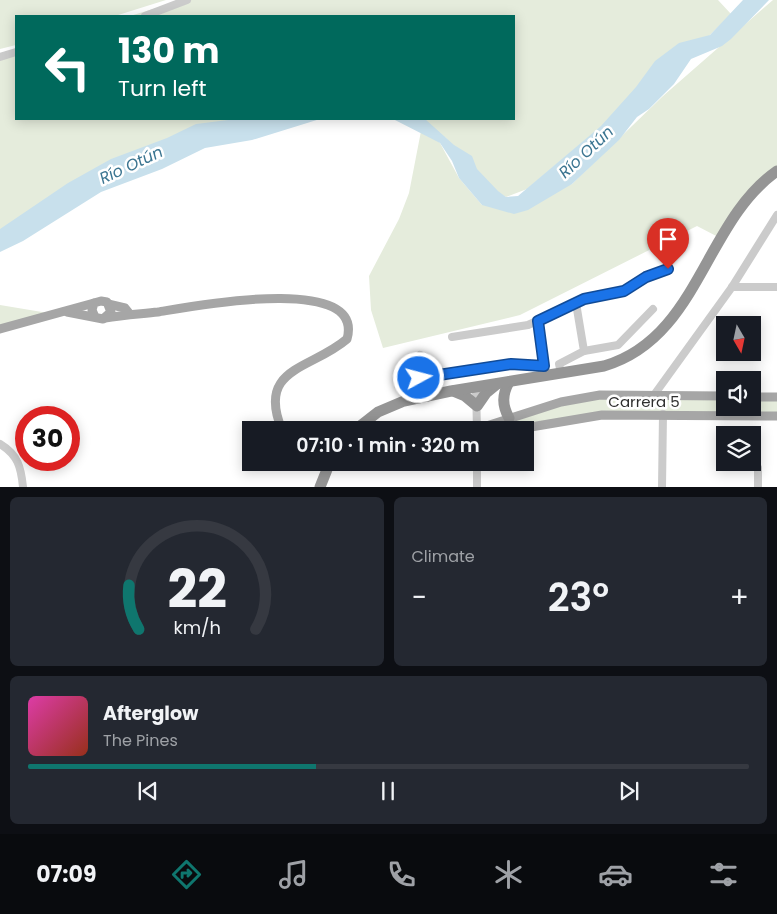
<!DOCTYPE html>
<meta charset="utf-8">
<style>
:root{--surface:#171b24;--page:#242831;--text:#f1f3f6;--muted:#9ea1a6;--line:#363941;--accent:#0f766e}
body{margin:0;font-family:Poppins,sans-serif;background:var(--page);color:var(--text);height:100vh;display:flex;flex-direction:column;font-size:19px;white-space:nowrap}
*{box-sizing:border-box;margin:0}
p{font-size:16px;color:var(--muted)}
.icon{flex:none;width:28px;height:28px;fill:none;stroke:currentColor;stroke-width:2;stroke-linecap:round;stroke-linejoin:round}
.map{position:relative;height:487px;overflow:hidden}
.drawer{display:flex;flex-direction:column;gap:10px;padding:10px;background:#0d0f14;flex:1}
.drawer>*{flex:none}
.hud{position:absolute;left:15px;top:15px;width:500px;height:105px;border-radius:0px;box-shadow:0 2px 12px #0003;background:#00695c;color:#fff;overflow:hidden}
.needle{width:32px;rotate:171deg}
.fabs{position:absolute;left:716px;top:316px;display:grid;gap:10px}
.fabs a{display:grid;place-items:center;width:45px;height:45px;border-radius:0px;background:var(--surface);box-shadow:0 2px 12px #0003;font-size:25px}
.speed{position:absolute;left:15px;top:406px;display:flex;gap:10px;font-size:25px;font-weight:700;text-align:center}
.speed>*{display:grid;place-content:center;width:65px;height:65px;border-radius:50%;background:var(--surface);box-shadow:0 2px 12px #0003;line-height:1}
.speed .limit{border:8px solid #d22;background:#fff;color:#111}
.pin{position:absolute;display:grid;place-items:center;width:42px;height:42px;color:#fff;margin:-51px -21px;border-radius:50% 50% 50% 0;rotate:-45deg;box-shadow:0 0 5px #0007}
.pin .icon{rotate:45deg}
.me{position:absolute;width:55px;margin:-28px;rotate:83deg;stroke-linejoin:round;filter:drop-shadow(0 0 4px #0008)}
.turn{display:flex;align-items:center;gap:18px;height:105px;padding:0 20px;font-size:22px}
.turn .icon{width:65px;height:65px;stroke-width:2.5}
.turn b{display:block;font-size:35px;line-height:42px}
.big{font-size:38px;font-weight:600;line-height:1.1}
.drawer .card{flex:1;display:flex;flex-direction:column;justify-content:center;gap:8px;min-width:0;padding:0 18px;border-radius:8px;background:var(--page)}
.drawer .dial{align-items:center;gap:0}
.dial svg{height:130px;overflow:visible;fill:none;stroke:var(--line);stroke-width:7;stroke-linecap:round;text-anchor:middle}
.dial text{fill:var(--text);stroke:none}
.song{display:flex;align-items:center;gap:15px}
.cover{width:60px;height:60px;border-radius:8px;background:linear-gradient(135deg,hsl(320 70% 55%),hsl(10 70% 35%))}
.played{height:5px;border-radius:2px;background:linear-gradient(90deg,var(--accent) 40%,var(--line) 40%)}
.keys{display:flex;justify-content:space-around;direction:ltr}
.heat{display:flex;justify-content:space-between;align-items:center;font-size:28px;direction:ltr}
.drawer .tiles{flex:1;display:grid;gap:10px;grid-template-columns:1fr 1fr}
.card:last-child{grid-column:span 2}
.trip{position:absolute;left:242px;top:421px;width:292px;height:50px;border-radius:0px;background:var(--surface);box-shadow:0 2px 12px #0003;font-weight:600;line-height:50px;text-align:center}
.menu{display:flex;height:80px;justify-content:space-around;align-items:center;background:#090b0e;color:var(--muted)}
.menu .icon{width:35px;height:35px}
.menu .active{color:var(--accent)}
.menu b{font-size:22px;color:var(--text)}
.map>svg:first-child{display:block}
.green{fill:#e5ecdc}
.water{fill:#c8e0ec}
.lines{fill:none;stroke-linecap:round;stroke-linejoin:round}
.minor{stroke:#cbcbcb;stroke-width:8}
.major{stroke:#a6a6a6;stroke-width:9}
.highway{stroke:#959595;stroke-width:11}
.route-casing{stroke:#114b97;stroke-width:12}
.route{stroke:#1a73e8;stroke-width:9}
.labels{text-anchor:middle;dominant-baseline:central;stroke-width:5;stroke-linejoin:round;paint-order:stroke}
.street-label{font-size:15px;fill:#2e2e2e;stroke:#fff}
.water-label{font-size:16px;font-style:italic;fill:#3b7591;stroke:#fff}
</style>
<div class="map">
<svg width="777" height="487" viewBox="0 0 777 487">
<rect width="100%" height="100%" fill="#fff"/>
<g class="green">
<path d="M0 0H166L115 16H16V45L0 49Z"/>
<path d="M183 0H718L731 14 710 35 527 189 506 197 478 182 446 138 413 119H514V16H130Z"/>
<path d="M773 0H777V174L759 186 722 239 697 226 520 315 383 348 371 310 369 276 399 219 409 193 422 126 440 143 459 178 482 205 572 184 663 96Z"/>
<path d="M16 51V119H277L213 134 0 239V56Z"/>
<path d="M0 305 48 313 0 327Z"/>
<path d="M600 395 725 396V408H752L753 397H777V416L602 415 513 430H477Z"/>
</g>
<g class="water">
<path d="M743 0H769L731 39 722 46 691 59 674 84 649 109 637 117 619 140 572 184 528 210 514 214 482 205 459 178 452 161 440 143 393 119H425L454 145 472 156 477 169 498 191 506 197 518 196 601 126 636 87 655 61 679 43 710 35Z"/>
<path d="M236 119H320L252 140 205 148 162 169 101 192 23 241 0 252V229L68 183 111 159 167 138 196 124Z"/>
</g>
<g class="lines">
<g class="minor">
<path d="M145 16 187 0"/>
<path d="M0 57 16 52"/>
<path d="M732 287H777"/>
<path d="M452 337 528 325 584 299 624 291 646 277 668 269"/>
<path d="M584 351 618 345 653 309"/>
<path d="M561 373 559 364 584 351 576 303"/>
<path d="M419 378 511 364 545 366 538 321"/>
<path d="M476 387 477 430"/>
<path d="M654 395 732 287 777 215"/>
<path d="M420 397 417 360 420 355"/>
<path d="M0 444C18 455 21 467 23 487"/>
<path d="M477 462V487"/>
<path d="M395 464 477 465"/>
<path d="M662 487 663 414"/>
<path d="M758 487V468"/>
</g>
<g class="major">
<path d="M108 304 125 308 129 313"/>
<path d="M67 312 103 319 111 312 107 302 101 301 94 303 92 310 95 317"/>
<path d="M105 318C123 315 140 314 158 312 189 307 366 272 347 339 311 370 256 367 282 430"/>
<path d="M0 329 94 303"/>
<path d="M752 397H777"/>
<path d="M474 430 561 402 600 395 725 396"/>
<path d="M513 430 602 415 777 416"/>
</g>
<g class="highway">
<path d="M509 382C502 395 502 405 509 418"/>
<path d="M453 391 465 396 477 406 486 393 497 384"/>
<path d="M355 430 378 412 404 401 451 391 604 366C699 338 704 222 777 171"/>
<path d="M320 487 330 462"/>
</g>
</g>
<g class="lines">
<defs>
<path id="route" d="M419 378 511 364 544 366 538 321 584 299 624 291 646 277 668 269"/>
</defs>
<use href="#route" class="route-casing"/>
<use href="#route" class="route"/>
</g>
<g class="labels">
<g class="street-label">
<text x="644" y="401">Carrera 5</text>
</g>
<g class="water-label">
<text transform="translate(586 152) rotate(-43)">Río Otún</text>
<text transform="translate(131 165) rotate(-25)">Río Otún</text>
</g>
</g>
</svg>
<div class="fabs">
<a><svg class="needle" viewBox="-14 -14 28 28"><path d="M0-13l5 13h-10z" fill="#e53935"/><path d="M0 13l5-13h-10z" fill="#9ea1a6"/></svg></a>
<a><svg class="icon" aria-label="sound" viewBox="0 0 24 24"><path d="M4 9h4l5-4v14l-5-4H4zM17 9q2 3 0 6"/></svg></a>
<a><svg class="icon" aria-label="layers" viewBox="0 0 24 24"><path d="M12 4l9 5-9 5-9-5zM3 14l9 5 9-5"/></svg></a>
</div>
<div class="speed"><div class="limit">30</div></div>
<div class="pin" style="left:668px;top:269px;background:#d93025"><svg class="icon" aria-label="arrive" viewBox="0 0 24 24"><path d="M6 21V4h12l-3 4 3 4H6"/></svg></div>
<svg class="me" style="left:419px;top:378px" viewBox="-20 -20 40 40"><circle r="17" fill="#1a73e8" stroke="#fff" stroke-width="3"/><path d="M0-11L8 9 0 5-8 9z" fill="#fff"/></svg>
<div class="trip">07:10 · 1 min · 320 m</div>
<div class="hud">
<div class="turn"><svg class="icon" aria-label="left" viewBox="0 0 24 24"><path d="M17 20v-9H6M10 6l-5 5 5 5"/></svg><div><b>130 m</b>Turn left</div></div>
</div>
</div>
<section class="drawer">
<div class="tiles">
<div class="card dial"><svg viewBox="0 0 100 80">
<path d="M14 69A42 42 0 1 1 86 69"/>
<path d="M14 69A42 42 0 0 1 8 42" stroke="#0f766e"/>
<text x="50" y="56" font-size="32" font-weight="700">22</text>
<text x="50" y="72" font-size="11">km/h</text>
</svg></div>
<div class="card"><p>Climate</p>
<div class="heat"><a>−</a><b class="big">23°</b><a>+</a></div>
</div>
<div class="card">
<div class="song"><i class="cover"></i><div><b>Afterglow</b><p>The Pines</p></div></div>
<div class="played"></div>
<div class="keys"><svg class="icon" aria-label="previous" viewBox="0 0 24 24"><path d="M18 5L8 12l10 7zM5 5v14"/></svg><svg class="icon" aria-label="pause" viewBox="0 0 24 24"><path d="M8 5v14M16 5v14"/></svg><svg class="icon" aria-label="next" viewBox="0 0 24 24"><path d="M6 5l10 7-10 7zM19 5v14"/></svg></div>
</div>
</div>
</section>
<nav class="menu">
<b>07:09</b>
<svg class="icon active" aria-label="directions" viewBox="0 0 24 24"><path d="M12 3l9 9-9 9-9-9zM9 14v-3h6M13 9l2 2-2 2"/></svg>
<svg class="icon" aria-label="music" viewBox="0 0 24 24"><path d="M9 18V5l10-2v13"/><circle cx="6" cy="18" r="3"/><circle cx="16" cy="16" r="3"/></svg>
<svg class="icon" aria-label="phone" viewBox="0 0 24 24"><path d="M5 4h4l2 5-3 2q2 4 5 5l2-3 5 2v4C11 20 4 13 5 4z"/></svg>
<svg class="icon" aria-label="climate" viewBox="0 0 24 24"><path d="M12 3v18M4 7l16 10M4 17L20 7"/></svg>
<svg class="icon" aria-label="car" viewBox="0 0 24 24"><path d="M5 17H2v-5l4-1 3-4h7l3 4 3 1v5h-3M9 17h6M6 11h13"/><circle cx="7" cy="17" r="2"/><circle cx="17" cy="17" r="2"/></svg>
<svg class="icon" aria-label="filters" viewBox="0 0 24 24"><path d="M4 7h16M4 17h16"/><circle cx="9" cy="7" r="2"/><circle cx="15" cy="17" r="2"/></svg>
</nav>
